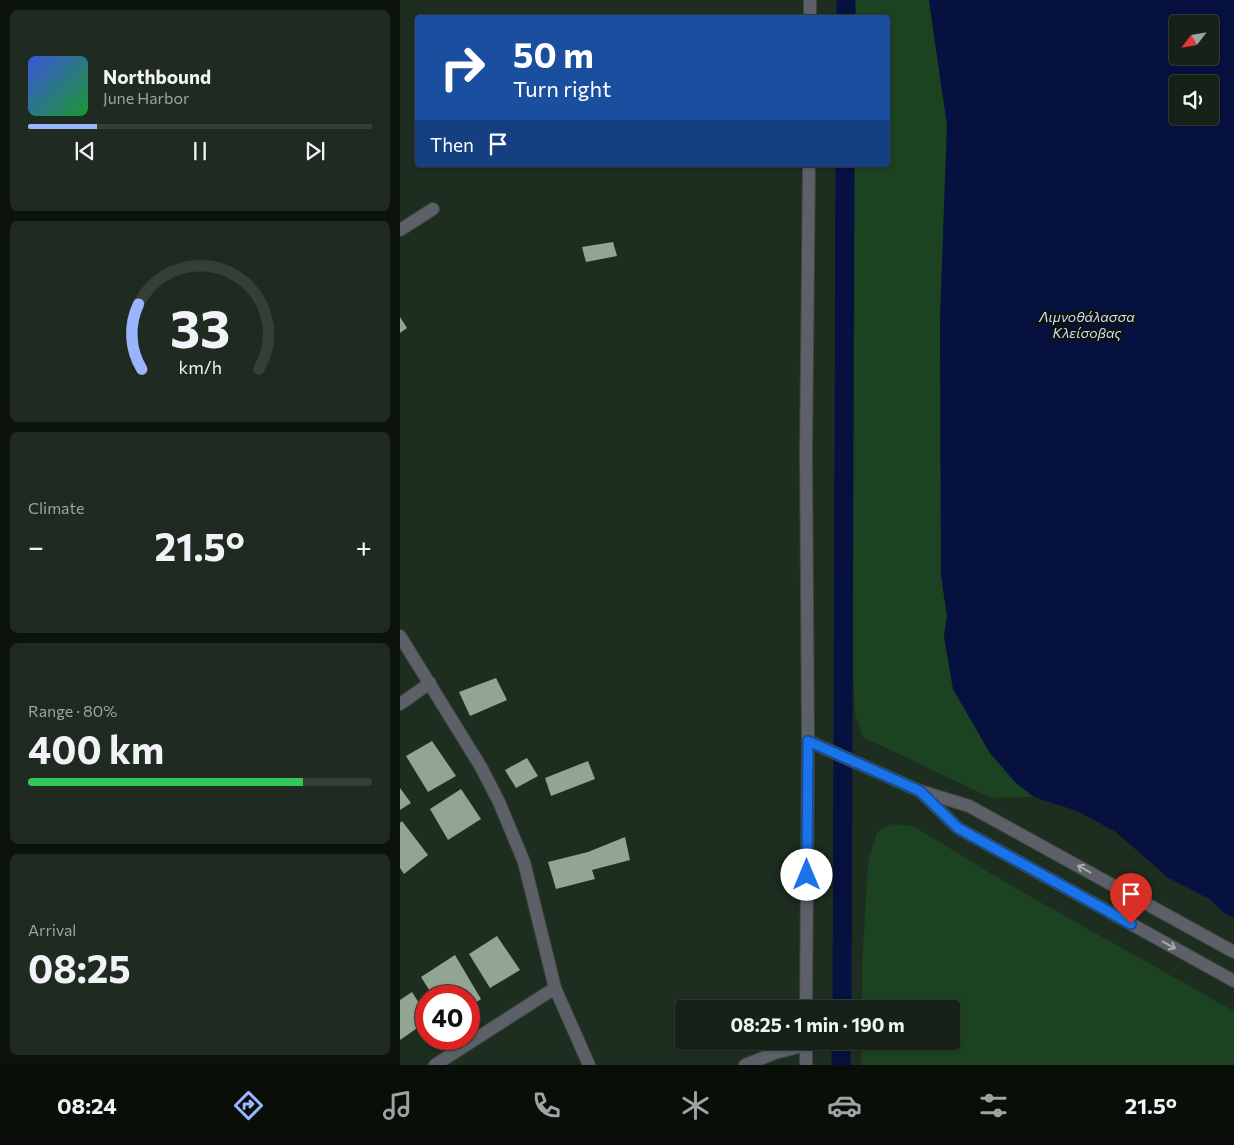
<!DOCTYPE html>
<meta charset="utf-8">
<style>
:root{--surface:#162217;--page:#1f2a20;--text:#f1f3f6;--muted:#9ea4a1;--line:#353f36;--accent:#99b5fd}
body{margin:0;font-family:Commissioner,sans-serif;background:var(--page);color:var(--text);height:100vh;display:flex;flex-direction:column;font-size:19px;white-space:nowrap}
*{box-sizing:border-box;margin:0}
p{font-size:16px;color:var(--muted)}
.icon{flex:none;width:28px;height:28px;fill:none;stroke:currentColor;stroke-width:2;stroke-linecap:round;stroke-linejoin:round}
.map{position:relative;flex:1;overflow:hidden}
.sheet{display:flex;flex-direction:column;gap:10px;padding:10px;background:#0c130d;width:400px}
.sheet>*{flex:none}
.guide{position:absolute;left:15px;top:15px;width:475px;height:152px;border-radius:5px;box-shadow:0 1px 4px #0004,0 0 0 1px var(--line);background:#1a4fa0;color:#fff;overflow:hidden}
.needle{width:32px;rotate:239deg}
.tools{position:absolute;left:769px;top:15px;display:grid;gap:10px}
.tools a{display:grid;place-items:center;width:50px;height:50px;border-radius:5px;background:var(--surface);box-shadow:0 1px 4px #0004,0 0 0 1px var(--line);font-size:25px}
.speed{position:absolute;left:15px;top:985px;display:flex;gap:10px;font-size:25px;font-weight:700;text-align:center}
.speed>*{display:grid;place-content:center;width:65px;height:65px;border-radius:50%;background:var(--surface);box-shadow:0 1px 4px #0004,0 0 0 1px var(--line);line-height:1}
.speed .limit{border:8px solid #d22;background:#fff;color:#111}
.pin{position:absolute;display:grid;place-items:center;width:42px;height:42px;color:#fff;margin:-51px -21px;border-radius:50% 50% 50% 0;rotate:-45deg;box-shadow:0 0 5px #0007}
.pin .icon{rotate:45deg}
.me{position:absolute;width:55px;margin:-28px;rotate:0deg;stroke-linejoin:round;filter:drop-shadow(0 0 4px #0008)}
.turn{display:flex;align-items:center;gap:18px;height:105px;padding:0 15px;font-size:22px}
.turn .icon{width:65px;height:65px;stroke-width:2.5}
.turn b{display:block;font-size:35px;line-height:42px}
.then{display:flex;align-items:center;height:48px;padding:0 15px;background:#0003;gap:10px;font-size:19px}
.big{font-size:38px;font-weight:700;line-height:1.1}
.sheet .widget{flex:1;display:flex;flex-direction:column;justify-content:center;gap:8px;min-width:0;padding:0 18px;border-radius:8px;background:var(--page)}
.sheet .dial{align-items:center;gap:0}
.dial svg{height:130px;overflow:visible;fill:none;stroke:var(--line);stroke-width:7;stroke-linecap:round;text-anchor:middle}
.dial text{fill:var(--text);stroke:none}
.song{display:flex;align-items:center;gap:15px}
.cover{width:60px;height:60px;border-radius:8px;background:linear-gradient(135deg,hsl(230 70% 55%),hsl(130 70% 35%))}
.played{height:5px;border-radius:2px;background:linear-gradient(90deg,var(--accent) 20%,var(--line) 20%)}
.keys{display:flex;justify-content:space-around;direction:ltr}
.heat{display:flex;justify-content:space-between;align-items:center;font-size:28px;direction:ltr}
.charge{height:8px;border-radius:4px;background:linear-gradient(90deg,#34c759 80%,var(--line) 0)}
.trip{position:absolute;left:275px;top:1000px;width:285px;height:50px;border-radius:5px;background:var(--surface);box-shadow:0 1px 4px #0004,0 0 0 1px var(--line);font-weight:700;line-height:50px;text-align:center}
.tab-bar{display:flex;height:80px;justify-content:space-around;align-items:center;background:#090e09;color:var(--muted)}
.tab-bar .icon{width:35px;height:35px}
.tab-bar .active{color:var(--accent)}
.tab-bar b{font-size:22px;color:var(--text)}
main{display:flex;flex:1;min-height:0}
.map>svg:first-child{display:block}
.green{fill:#1b4221}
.water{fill:#071140;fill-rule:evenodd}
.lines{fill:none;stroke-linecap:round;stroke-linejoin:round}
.canal{stroke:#071140;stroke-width:19}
.building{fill:#92a593}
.minor-casing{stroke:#38483a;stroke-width:14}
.minor{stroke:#5d6069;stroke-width:12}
.oneway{stroke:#a6acab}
.route-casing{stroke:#114b97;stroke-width:12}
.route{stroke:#1a73e8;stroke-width:9}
.labels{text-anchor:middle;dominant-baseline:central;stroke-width:5;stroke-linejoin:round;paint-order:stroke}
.water-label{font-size:14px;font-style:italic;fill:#d0ddfe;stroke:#0c130d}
</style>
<main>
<section class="sheet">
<div class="widget">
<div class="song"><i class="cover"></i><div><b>Northbound</b><p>June Harbor</p></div></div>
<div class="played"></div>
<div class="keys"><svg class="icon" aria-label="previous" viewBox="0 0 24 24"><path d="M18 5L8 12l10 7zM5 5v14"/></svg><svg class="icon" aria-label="pause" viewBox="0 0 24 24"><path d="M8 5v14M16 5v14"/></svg><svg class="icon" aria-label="next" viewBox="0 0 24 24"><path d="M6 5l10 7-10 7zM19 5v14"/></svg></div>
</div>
<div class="widget dial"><svg viewBox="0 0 100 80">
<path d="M14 69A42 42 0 1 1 86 69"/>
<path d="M14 69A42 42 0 0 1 12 29" stroke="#99b5fd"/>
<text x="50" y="56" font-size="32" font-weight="700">33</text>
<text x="50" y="72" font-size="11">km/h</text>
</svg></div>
<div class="widget"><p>Climate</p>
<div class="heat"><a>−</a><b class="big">21.5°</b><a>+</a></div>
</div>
<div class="widget"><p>Range · 80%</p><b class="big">400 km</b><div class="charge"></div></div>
<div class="widget"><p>Arrival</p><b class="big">08:25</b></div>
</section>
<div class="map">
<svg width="834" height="1065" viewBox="0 0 834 1065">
<rect width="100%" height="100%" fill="#1d2d1f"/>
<g class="green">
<path d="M455 0H529L547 125 540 322 541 575 547 616 544 636 553 689 590 753 615 782 634 797 591 798 463 737 455 713 451 630 454 165H488V18L455 17Z"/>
<path d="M491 824 513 826 610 885 834 1011V1065H461V1041H551V1009H462V964L468 861 477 832Z"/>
</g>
<path class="water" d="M529 0H834V918L824 913 811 900 767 877 716 832 677 811 634 797 615 782 590 753 553 689 544 636 547 616 541 575 540 322 547 125ZM778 24H810V56H778ZM778 84H810V116H778Z"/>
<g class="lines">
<g class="canal">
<path d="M446 18V0"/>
<path d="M442 1009 445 165"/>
<path d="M441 1065V1041"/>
</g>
</g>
<g class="building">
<path d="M213 242 217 256 186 262 182 247Z"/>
<path d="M0 317 7 328 0 333Z"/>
<path d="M96 678 107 700 70 716 59 692Z"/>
<path d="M32 741 56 776 28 792 6 756Z"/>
<path d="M127 758 138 776 116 788 105 770Z"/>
<path d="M188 761 195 779 151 796 145 778Z"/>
<path d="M0 788 11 803 0 810Z"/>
<path d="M61 789 81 819 48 840 30 809Z"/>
<path d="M2 821 28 855 4 874 0 868V823Z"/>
<path d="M225 837 230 860 192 870 195 879 156 889 148 862 188 852Z"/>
<path d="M97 936 120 970 90 988 69 954Z"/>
<path d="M55 955 81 999 69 1007V996H33L21 977Z"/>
<path d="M12 992 26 1014V1022L0 1040V1000Z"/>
</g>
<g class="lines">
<defs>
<g id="minor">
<path d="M410 18V0"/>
<path d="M0 230 33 209"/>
<path d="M0 636 81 767 99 802 124 862 155 988 189 1065"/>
<path d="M0 704 30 683"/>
<path d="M408 741 520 791 569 806 834 952"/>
<path d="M522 793 558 828 834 981"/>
<path d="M406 1009 408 741 406 452 409 165"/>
<path d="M406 1041V1065"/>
<path d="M35 1065 155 988"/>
<path d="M345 1065 375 1053 406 1045"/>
</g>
</defs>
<use href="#minor" class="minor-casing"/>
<use href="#minor" class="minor"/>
</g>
<defs><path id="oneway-shaft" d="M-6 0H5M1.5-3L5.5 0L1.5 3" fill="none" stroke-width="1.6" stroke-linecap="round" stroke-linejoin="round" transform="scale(1.25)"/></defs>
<g class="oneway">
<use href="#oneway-shaft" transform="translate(684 869) rotate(-151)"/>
<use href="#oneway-shaft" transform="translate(769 945) rotate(29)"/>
</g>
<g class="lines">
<defs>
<path id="route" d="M407 875 408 741 520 791 558 828 731 924"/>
</defs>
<use href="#route" class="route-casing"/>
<use href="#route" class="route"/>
</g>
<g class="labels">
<g class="water-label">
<text x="687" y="316">Λιμνοθάλασσα<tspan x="687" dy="16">Κλείσοβας</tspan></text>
</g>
</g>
</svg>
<div class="tools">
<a><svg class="needle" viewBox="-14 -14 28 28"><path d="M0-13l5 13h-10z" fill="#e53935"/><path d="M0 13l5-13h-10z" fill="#9ea4a1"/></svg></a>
<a><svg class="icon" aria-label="sound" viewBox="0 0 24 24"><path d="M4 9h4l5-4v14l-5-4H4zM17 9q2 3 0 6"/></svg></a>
</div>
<div class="speed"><div class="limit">40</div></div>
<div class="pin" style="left:731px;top:924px;background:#d93025"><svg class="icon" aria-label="arrive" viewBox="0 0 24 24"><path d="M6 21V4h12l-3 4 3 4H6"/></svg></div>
<svg class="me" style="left:407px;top:875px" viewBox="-20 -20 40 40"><circle r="19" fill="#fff"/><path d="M0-13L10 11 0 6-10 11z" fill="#1a73e8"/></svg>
<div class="trip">08:25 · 1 min · 190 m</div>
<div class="guide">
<div class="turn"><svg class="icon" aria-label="right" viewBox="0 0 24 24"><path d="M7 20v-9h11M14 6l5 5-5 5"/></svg><div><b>50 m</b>Turn right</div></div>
<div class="then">Then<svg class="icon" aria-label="arrive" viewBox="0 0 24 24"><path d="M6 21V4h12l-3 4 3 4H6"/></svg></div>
</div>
</div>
</main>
<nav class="tab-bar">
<b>08:24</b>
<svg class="icon active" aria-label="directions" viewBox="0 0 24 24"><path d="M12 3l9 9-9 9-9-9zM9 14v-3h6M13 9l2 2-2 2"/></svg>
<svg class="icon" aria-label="music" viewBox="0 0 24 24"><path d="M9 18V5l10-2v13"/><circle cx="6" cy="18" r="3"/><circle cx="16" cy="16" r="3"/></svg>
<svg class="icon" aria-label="phone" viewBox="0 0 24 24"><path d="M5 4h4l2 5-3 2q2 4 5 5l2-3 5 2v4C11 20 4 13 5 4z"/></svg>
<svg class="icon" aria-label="climate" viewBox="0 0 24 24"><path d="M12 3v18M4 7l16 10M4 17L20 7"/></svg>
<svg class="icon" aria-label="car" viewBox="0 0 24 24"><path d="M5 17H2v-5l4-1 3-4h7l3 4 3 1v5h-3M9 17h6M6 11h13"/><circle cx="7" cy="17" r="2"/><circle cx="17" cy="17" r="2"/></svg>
<svg class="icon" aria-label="filters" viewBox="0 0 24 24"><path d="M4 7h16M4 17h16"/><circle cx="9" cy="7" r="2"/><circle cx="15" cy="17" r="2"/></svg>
<b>21.5°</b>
</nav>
